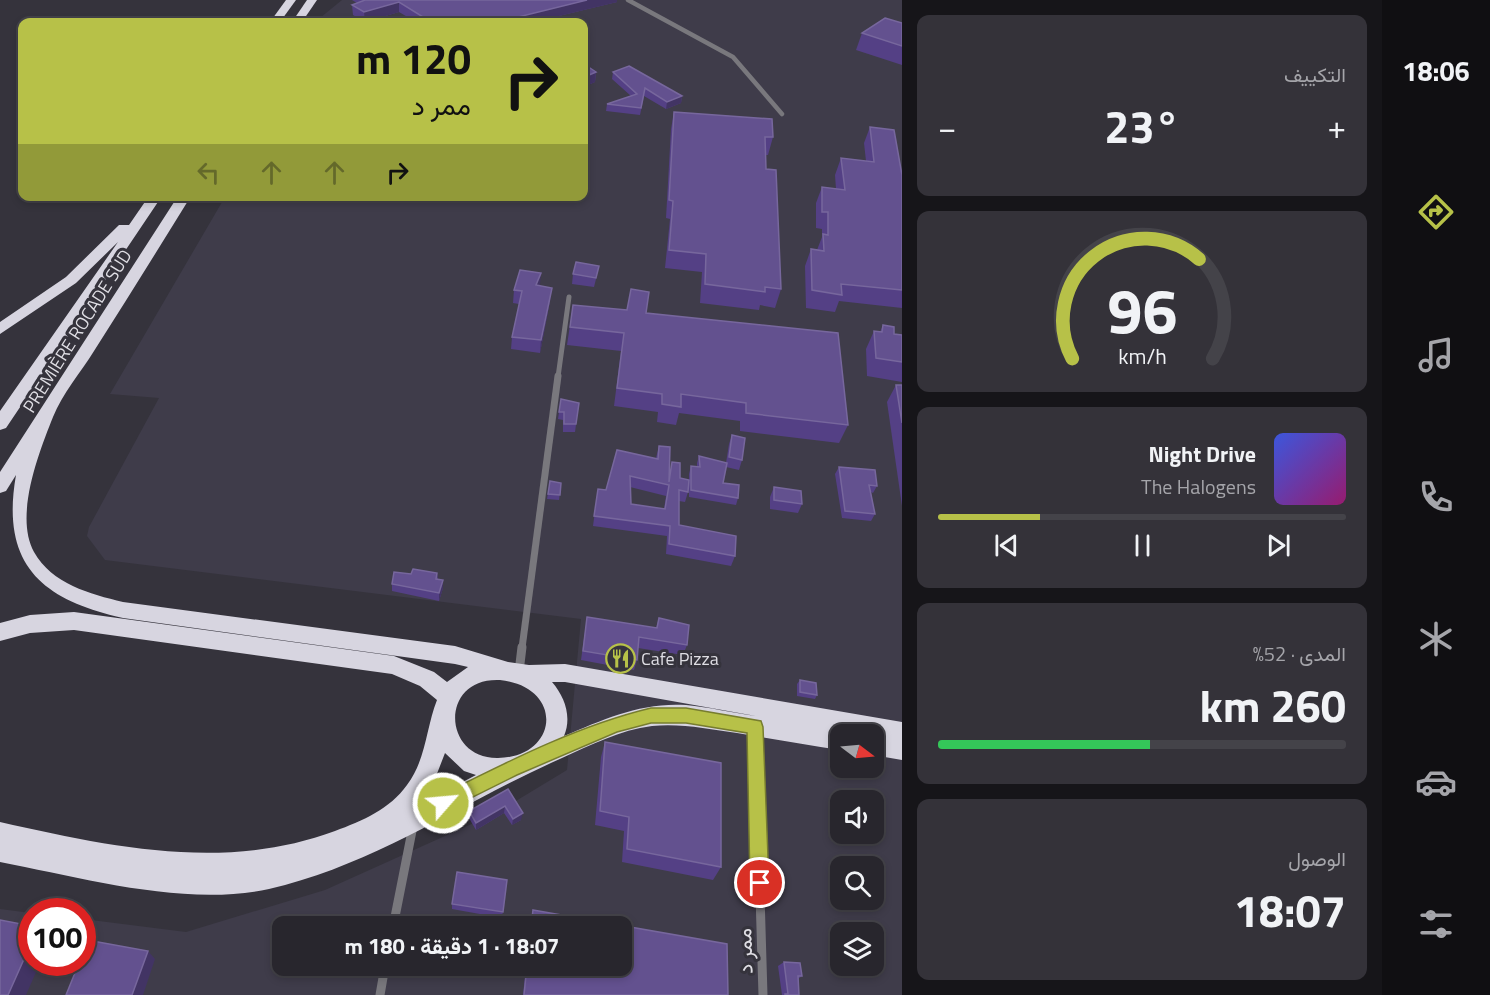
<!DOCTYPE html>
<html lang="ar">
<meta charset="utf-8">
<style>
:root{--surface:#28262d;--page:#343239;--text:#f1f3f6;--muted:#a5a5aa;--line:#444349;--accent:#b7c148}
body{margin:0;font-family:"Titillium Web",Vazirmatn,sans-serif;background:var(--page);color:var(--text);direction:rtl;height:100vh;display:flex;flex-direction:column;font-size:22px;white-space:nowrap}
*{box-sizing:border-box;margin:0}
p{font-size:20px;color:var(--muted)}
.icon{flex:none;width:33px;height:33px;fill:none;stroke:currentColor;stroke-width:2;stroke-linecap:round;stroke-linejoin:round}
.map{position:relative;flex:1;overflow:hidden;direction:ltr}
.sheet{display:flex;flex-direction:column;gap:15px;padding:15px;background:#161519;width:480px}
.sheet>*{flex:none}
.guide{position:absolute;left:18px;top:18px;width:570px;height:183px;border-radius:12px;box-shadow:0 3px 9px #0003,0 0 0 2px var(--line);direction:rtl;background:#b7c148;color:#111;overflow:hidden}
.needle{width:39px;rotate:106deg}
.buttons{position:absolute;left:830px;top:724px;display:grid;gap:12px}
.buttons a{display:grid;place-items:center;width:54px;height:54px;border-radius:12px;background:var(--surface);box-shadow:0 3px 9px #0003,0 0 0 2px var(--line);font-size:30px}
.speed{position:absolute;left:18px;top:898px;display:flex;gap:12px;font-size:30px;font-weight:700;text-align:center}
.speed>*{display:grid;place-content:center;width:78px;height:78px;border-radius:50%;background:var(--surface);box-shadow:0 3px 9px #0003,0 0 0 2px var(--line);line-height:1}
.speed .limit{border:9px solid #d22;background:#fff;color:#111}
.pin{position:absolute;display:grid;place-items:center;width:51px;height:51px;color:#fff;margin:-26px;border:3px solid #fff;border-radius:50%;box-shadow:0 2px 6px #0007}
.me{position:absolute;width:66px;margin:-33px;rotate:63deg;stroke-linejoin:round;filter:drop-shadow(0 0 4px #0008)}
.turn{display:flex;align-items:center;gap:21px;height:126px;padding:0 18px;font-size:27px}
.turn .icon{width:78px;height:78px;stroke-width:2.5}
.turn b{display:block;font-size:42px;line-height:51px}
.lanes{display:flex;align-items:center;height:57px;padding:0 18px;background:#0003;justify-content:center;gap:30px;direction:ltr}
.lanes .off{opacity:.35}
.big{font-size:45px;font-weight:700;line-height:1.1}
.sheet .widget{flex:1;display:flex;flex-direction:column;justify-content:center;gap:9px;min-width:0;padding:0 21px;border-radius:12px;background:var(--page)}
.sheet .dial{align-items:center;gap:0}
.dial svg{height:156px;overflow:visible;fill:none;stroke:var(--line);stroke-width:7;stroke-linecap:round;text-anchor:middle}
.dial text{fill:var(--text);stroke:none}
.song{display:flex;align-items:center;gap:18px}
.cover{width:72px;height:72px;border-radius:9px;background:linear-gradient(135deg,hsl(230 70% 55%),hsl(320 70% 35%))}
.played{height:6px;border-radius:3px;background:linear-gradient(90deg,var(--accent) 25%,var(--line) 25%)}
.keys{display:flex;justify-content:space-around;direction:ltr}
.heat{display:flex;justify-content:space-between;align-items:center;font-size:33px;direction:ltr}
.charge{height:9px;border-radius:4px;background:linear-gradient(90deg,#34c759 52%,var(--line) 0)}
.trip{position:absolute;left:272px;top:916px;width:360px;height:60px;border-radius:12px;background:var(--surface);box-shadow:0 3px 9px #0003,0 0 0 2px var(--line);font-weight:700;line-height:60px;text-align:center;direction:rtl}
main{display:flex;flex:1;min-height:0}
.menu{display:flex;flex-direction:column;width:108px;justify-content:space-around;align-items:center;background:#100f12;color:var(--muted)}
.menu .icon{width:42px;height:42px}
.menu .on{color:var(--accent)}
.menu b{font-size:27px;color:var(--text)}
.map>svg:first-child{display:block}
.built{fill:#3f3c4a;fill-rule:evenodd}
.lines{fill:none;stroke-linecap:round;stroke-linejoin:round}
.lane-far3{stroke:#79787d;stroke-width:4.5}
.lane-far2{stroke:#79787d;stroke-width:5}
.lane-far1{stroke:#79787d;stroke-width:7}
.lane{stroke:#79787d;stroke-width:9}
.highway{fill:#d7d5e0;fill-rule:evenodd}
.wall{fill:#544085;fill-rule:evenodd}
.shaded-wall{fill:#423464}
.building{fill:#63518f;stroke:#77679d;stroke-width:1.5;fill-rule:evenodd}
.route{fill:#b7c148;stroke:#777d2f;stroke-width:1.5}
.labels{text-anchor:middle;dominant-baseline:central;stroke-width:6;stroke-linejoin:round;paint-order:stroke}
.street-label{font-size:18px;fill:#dfdee4;stroke:#35333c}
.poi-label{font-size:18px;fill:#dfdee4;stroke:#35333c;text-anchor:start}
.near-street-label{font-size:21px;fill:#dfdee4;stroke:#35333c}
</style>
<main>
<nav class="menu">
<b>18:06</b>
<svg class="icon on" aria-label="directions" viewBox="0 0 24 24"><path d="M12 3l9 9-9 9-9-9zM9 14v-3h6M13 9l2 2-2 2"/></svg>
<svg class="icon" aria-label="music" viewBox="0 0 24 24"><path d="M9 18V5l10-2v13"/><circle cx="6" cy="18" r="3"/><circle cx="16" cy="16" r="3"/></svg>
<svg class="icon" aria-label="phone" viewBox="0 0 24 24"><path d="M5 4h4l2 5-3 2q2 4 5 5l2-3 5 2v4C11 20 4 13 5 4z"/></svg>
<svg class="icon" aria-label="climate" viewBox="0 0 24 24"><path d="M12 3v18M4 7l16 10M4 17L20 7"/></svg>
<svg class="icon" aria-label="car" viewBox="0 0 24 24"><path d="M5 17H2v-5l4-1 3-4h7l3 4 3 1v5h-3M9 17h6M6 11h13"/><circle cx="7" cy="17" r="2"/><circle cx="17" cy="17" r="2"/></svg>
<svg class="icon" aria-label="filters" viewBox="0 0 24 24"><path d="M4 7h16M4 17h16"/><circle cx="9" cy="7" r="2"/><circle cx="15" cy="17" r="2"/></svg>
</nav>
<section class="sheet">
<div class="widget"><p>التكييف</p>
<div class="heat"><a>−</a><b class="big">23°</b><a>+</a></div>
</div>
<div class="widget dial"><svg viewBox="0 0 100 80">
<path d="M14 69A42 42 0 1 1 86 69"/>
<path d="M14 69A42 42 0 0 1 79 18" stroke="#b7c148"/>
<text x="50" y="56" font-size="32" font-weight="700">96</text>
<text x="50" y="72" font-size="11">km/h</text>
</svg></div>
<div class="widget">
<div class="song"><i class="cover"></i><div><b>Night Drive</b><p>The Halogens</p></div></div>
<div class="played"></div>
<div class="keys"><svg class="icon" aria-label="previous" viewBox="0 0 24 24"><path d="M18 5L8 12l10 7zM5 5v14"/></svg><svg class="icon" aria-label="pause" viewBox="0 0 24 24"><path d="M8 5v14M16 5v14"/></svg><svg class="icon" aria-label="next" viewBox="0 0 24 24"><path d="M6 5l10 7-10 7zM19 5v14"/></svg></div>
</div>
<div class="widget"><p>المدى · 52%</p><b class="big">260 km</b><div class="charge"></div></div>
<div class="widget"><p>الوصول</p><b class="big">18:07</b></div>
</section>
<div class="map">
<svg width="902" height="995" viewBox="0 0 902 995">
<rect width="100%" height="100%" fill="#35333c"/>
<path class="built" d="M342 0H902V995H0V909L31 913 32 963H82L83 919 186 932 325 890 496 813 567 770 581 619 105 560 87 536 89 527 159 398 110 394 225 197 584 196V22H315ZM840 735H873V768H840ZM840 801H873V834H840ZM840 867H873V900H840ZM282 927H621V966H282ZM840 933H873V966H840Z"/>
<g class="lines">
<path class="lane-far3" d="M628 0 733 57 782 114"/>
<path class="lane-far2" d="M558 377 569 297"/>
<path class="lane-far1" d="M522 648 558 376"/>
<g class="lane">
<path d="M519 672 522 647"/>
<path d="M755 728 763 995"/>
<path d="M393 927 413 826"/>
<path d="M380 995 385 966"/>
</g>
<g class="highway">
<path d="M286 0H296L280 22H270Z"/>
<path d="M307 0H317L302 22H292Z"/>
<path d="M149 196H162L6 428 0 430V411L118 242 76 283 0 334V322L66 277 119 225H129Z"/>
<path d="M178 196H191C159 248 127 299 94 351 81 372 62 394 53 417 39 452 14 516 34 552 52 584 90 594 123 602L455 646 508 662 529 665 565 664 902 722V760L873 755V735L847 732 849 735H840V750C806 745 771 739 737 733 709 729 680 723 652 726 620 730 591 745 562 758 464 801 375 865 269 889 184 907 84 878 0 862V822C112 847 224 872 335 831 362 821 390 809 407 785 426 760 426 728 437 700L420 686 392 674 74 630 30 633 0 641V623L30 615 74 612 394 656 434 672 447 682 468 667 455 664 123 618C43 600 0 566 16 475L6 491 0 493V472ZM500 680C565 687 559 757 498 758 442 759 439 677 500 680ZM552 682H565L756 716C733 713 709 707 686 705 642 702 604 719 564 736 572 717 565 697 552 682ZM445 753 464 771 476 775 421 804 433 784Z"/>
</g>
</g>
<g class="wall">
<path d="M352 0H617V2L534 22H416L399 12 365 22 353 15 352 5 357 3Z"/>
<path d="M902 23V65L856 50 862 33Z"/>
<path d="M584 64 596 72 595 82 588 85 586 102H584Z"/>
<path d="M613 72 682 96 681 103 666 109 644 96 640 115 606 111 607 104 631 96 612 79Z"/>
<path d="M674 112 773 137 768 155H766V169L781 289 775 308 760 305 759 310 700 303 702 272 665 268 670 219 666 218 671 129Z"/>
<path d="M870 127 902 175V308L839 301 835 312 806 308 805 266 811 249 817 250 822 237V229L816 228V203L822 187 836 189 835 175 841 158 866 161 864 143Z"/>
<path d="M573 274 597 275 594 287 572 284Z"/>
<path d="M540 286 550 301 540 353 511 349 512 337 519 304 513 303 514 290Z"/>
<path d="M573 305 646 313 848 425 839 443 740 431V421L679 413 676 425 657 422 658 412 614 406 621 351 567 345Z"/>
<path d="M883 325 894 334 902 335V382L867 376 866 349 874 331 880 332Z"/>
<path d="M896 385H902V506L887 402Z"/>
<path d="M561 399 579 403 575 432H563V420L558 419Z"/>
<path d="M732 435 742 460 739 470 726 467 723 483 738 498 736 505 689 497V484L688 492 685 502 679 501V525L735 556 731 566 666 554 667 536 593 526 598 489 606 490 656 458 659 446 670 473 672 462 680 478 689 480V474L691 466 697 467V463L699 456 726 463 729 444ZM630 487 666 496 664 509 631 504Z"/>
<path d="M839 467 877 486 873 493 871 492 875 514 871 521 842 518 835 474Z"/>
<path d="M550 481 561 483 559 500 547 499Z"/>
<path d="M774 487 802 504 798 513 770 509V497Z"/>
<path d="M437 573 438 579 443 588 439 601 392 591V584L411 574Z"/>
<path d="M587 617 656 628 659 618 687 645 683 655 638 648 637 660 634 670 581 660Z"/>
<path d="M800 680 817 695 815 699 797 696V684Z"/>
<path d="M605 742 721 867 713 880 622 862 624 831 595 825 601 757Z"/>
<path d="M508 789 521 820 512 825 504 813 476 830 469 818V811Z"/>
<path d="M507 880 502 918 452 909V904Z"/>
<path d="M533 910 727 944 728 995H523L526 966H621V927H530Z"/>
<path d="M784 962 802 976 798 979 799 995H782L778 966Z"/>
<path d="M460 966H489L487 975 460 968Z"/>
</g>
<g class="shaded-wall">
<path d="M587 0H617V2L534 22H510V19Z"/>
<path d="M399 2V12L365 22 364 12Z"/>
<path d="M596 72 595 82 588 85 589 75Z"/>
<path d="M682 96 681 103 666 109 667 102Z"/>
<path d="M541 273 540 285 535 298 536 285Z"/>
<path d="M552 288 550 301 540 353 541 340Z"/>
<path d="M443 580V588L439 601V593Z"/>
<path d="M505 806 504 813 476 830V823Z"/>
<path d="M523 813 521 820 512 825 513 819Z"/>
<path d="M32 941V963H40L26 995H8Z"/>
<path d="M148 951 155 959 143 995H132Z"/>
</g>
<g class="building">
<path d="M365 0H587L510 19 517 22H431L399 2 364 12 352 5Z"/>
<path d="M885 18 902 23V46L862 33Z"/>
<path d="M584 64 596 72 589 75 587 92H584Z"/>
<path d="M629 66 682 96 667 102 645 88 641 108 607 104 637 94 613 72Z"/>
<path d="M674 112 772 119 773 137H765L766 169 776 170 781 289 765 287V292L705 284 706 254 669 250 673 201 669 200Z"/>
<path d="M870 127 894 130 902 175V290L841 284 842 295 812 290 811 249 824 251 823 234 828 235V212H822V187L845 190 841 158 874 162Z"/>
<path d="M576 262 599 266 596 278 573 274Z"/>
<path d="M520 270 541 273 536 285 552 288 541 340 512 337 522 291 514 290Z"/>
<path d="M631 289 649 292 646 313 838 333 848 425 746 413V403L681 394V407L662 404V394L617 388 624 333 570 327 573 305 627 310Z"/>
<path d="M883 325 894 327V334L902 335V362L876 358 874 331 882 332Z"/>
<path d="M896 385H902V423Z"/>
<path d="M561 399 579 403 576 424H564V412H559Z"/>
<path d="M732 435 745 438 742 460 729 457Z"/>
<path d="M659 446 670 447 669 482 672 462 680 463V478L689 480 688 492 679 490V525L736 536 735 556 669 544 670 526 594 516 598 489 606 490 617 450 658 459ZM630 476 669 485 665 509 631 504Z"/>
<path d="M699 456 727 463 723 483 739 485 738 498 691 490V466L700 467Z"/>
<path d="M839 467 875 470 877 486 869 485 875 514 845 511Z"/>
<path d="M550 481 561 483 560 495 548 494Z"/>
<path d="M774 487 801 491 802 504 774 500Z"/>
<path d="M413 569 437 573 436 579 443 580 439 593 392 584 394 572 411 574Z"/>
<path d="M587 617 657 628 659 618 689 625 687 645 639 637 637 660 583 651Z"/>
<path d="M800 680 816 683 817 695 800 692Z"/>
<path d="M605 742 721 763V867L627 849 629 817 600 811Z"/>
<path d="M508 789 523 813 513 819 505 806 476 823 469 811Z"/>
<path d="M457 872 507 880 503 912 452 904Z"/>
<path d="M533 910 727 944 728 995H524L527 966H621V927H531Z"/>
<path d="M0 920 32 926V941L8 995H0Z"/>
<path d="M87 940 148 951 132 995H66L79 963H82V953Z"/>
<path d="M784 962 800 963 802 976H798L799 995H785V994H788Z"/>
<path d="M462 966H489L488 973Z"/>
</g>
<path class="route" d="M651 708H686L761 721 763 727 769 883 766 890 760 893 753 890 750 883 747 733 686 723H651L617 732 517 775 443 812 437 809 434 803 437 797C505 763 576 726 651 708Z"/>
<defs>
<symbol id="restaurant-ring" viewBox="-11 -11 22 22"><circle r="9.5" fill="#35333c" stroke="#b7c148" stroke-width="1.5"/><path d="M-5-6h1v4h1v-4h1v4h1v-4h1v5L-1.5 .5V6h-2V.5L-5-1ZM5-6V6H3V1.5H1.5Q1.5-4 5-6Z" fill="#b7c148"/></symbol>
</defs>
<g fill-rule="evenodd">
<use href="#restaurant-ring" x="604" y="642" width="33" height="33"/>
</g>
<g class="labels">
<g class="street-label">
<text transform="translate(77 331) rotate(-58)">PREMIÈRE ROCADE SUD</text>
</g>
<g class="poi-label">
<text x="641" y="658">Cafe Pizza</text>
</g>
<g class="near-street-label">
<text transform="translate(744 951) rotate(-92)">ممر د</text>
</g>
</g>
</svg>
<div class="buttons">
<a><svg class="needle" viewBox="-14 -14 28 28"><path d="M0-13l5 13h-10z" fill="#e53935"/><path d="M0 13l5-13h-10z" fill="#a5a5aa"/></svg></a>
<a><svg class="icon" aria-label="sound" viewBox="0 0 24 24"><path d="M4 9h4l5-4v14l-5-4H4zM17 9q2 3 0 6"/></svg></a>
<a><svg class="icon" aria-label="search" viewBox="0 0 24 24"><circle cx="10" cy="10" r="6"/><path d="M15 15l6 6"/></svg></a>
<a><svg class="icon" aria-label="layers" viewBox="0 0 24 24"><path d="M12 4l9 5-9 5-9-5zM3 14l9 5 9-5"/></svg></a>
</div>
<div class="speed"><div class="limit">100</div></div>
<div class="pin" style="left:760px;top:883px;background:#d93025"><svg class="icon" aria-label="arrive" viewBox="0 0 24 24"><path d="M6 21V4h12l-3 4 3 4H6"/></svg></div>
<svg class="me" style="left:443px;top:803px" viewBox="-20 -20 40 40"><circle r="17" fill="#b7c148" stroke="#fff" stroke-width="3"/><path d="M0-11L8 9 0 5-8 9z" fill="#fff"/></svg>
<div class="trip">18:07 · 1 دقيقة · 180 m</div>
<div class="guide">
<div class="turn"><svg class="icon" aria-label="right" viewBox="0 0 24 24"><path d="M7 20v-9h11M14 6l5 5-5 5"/></svg><div><b>120 m</b>ممر د</div></div>
<div class="lanes"><svg class="icon off" aria-label="left" viewBox="0 0 24 24"><path d="M17 20v-9H6M10 6l-5 5 5 5"/></svg><svg class="icon off" aria-label="ahead" viewBox="0 0 24 24"><path d="M12 20V5M6 11l6-6 6 6"/></svg><svg class="icon off" aria-label="ahead" viewBox="0 0 24 24"><path d="M12 20V5M6 11l6-6 6 6"/></svg><svg class="icon" aria-label="right" viewBox="0 0 24 24"><path d="M7 20v-9h11M14 6l5 5-5 5"/></svg></div>
</div>
</div>
</main>
